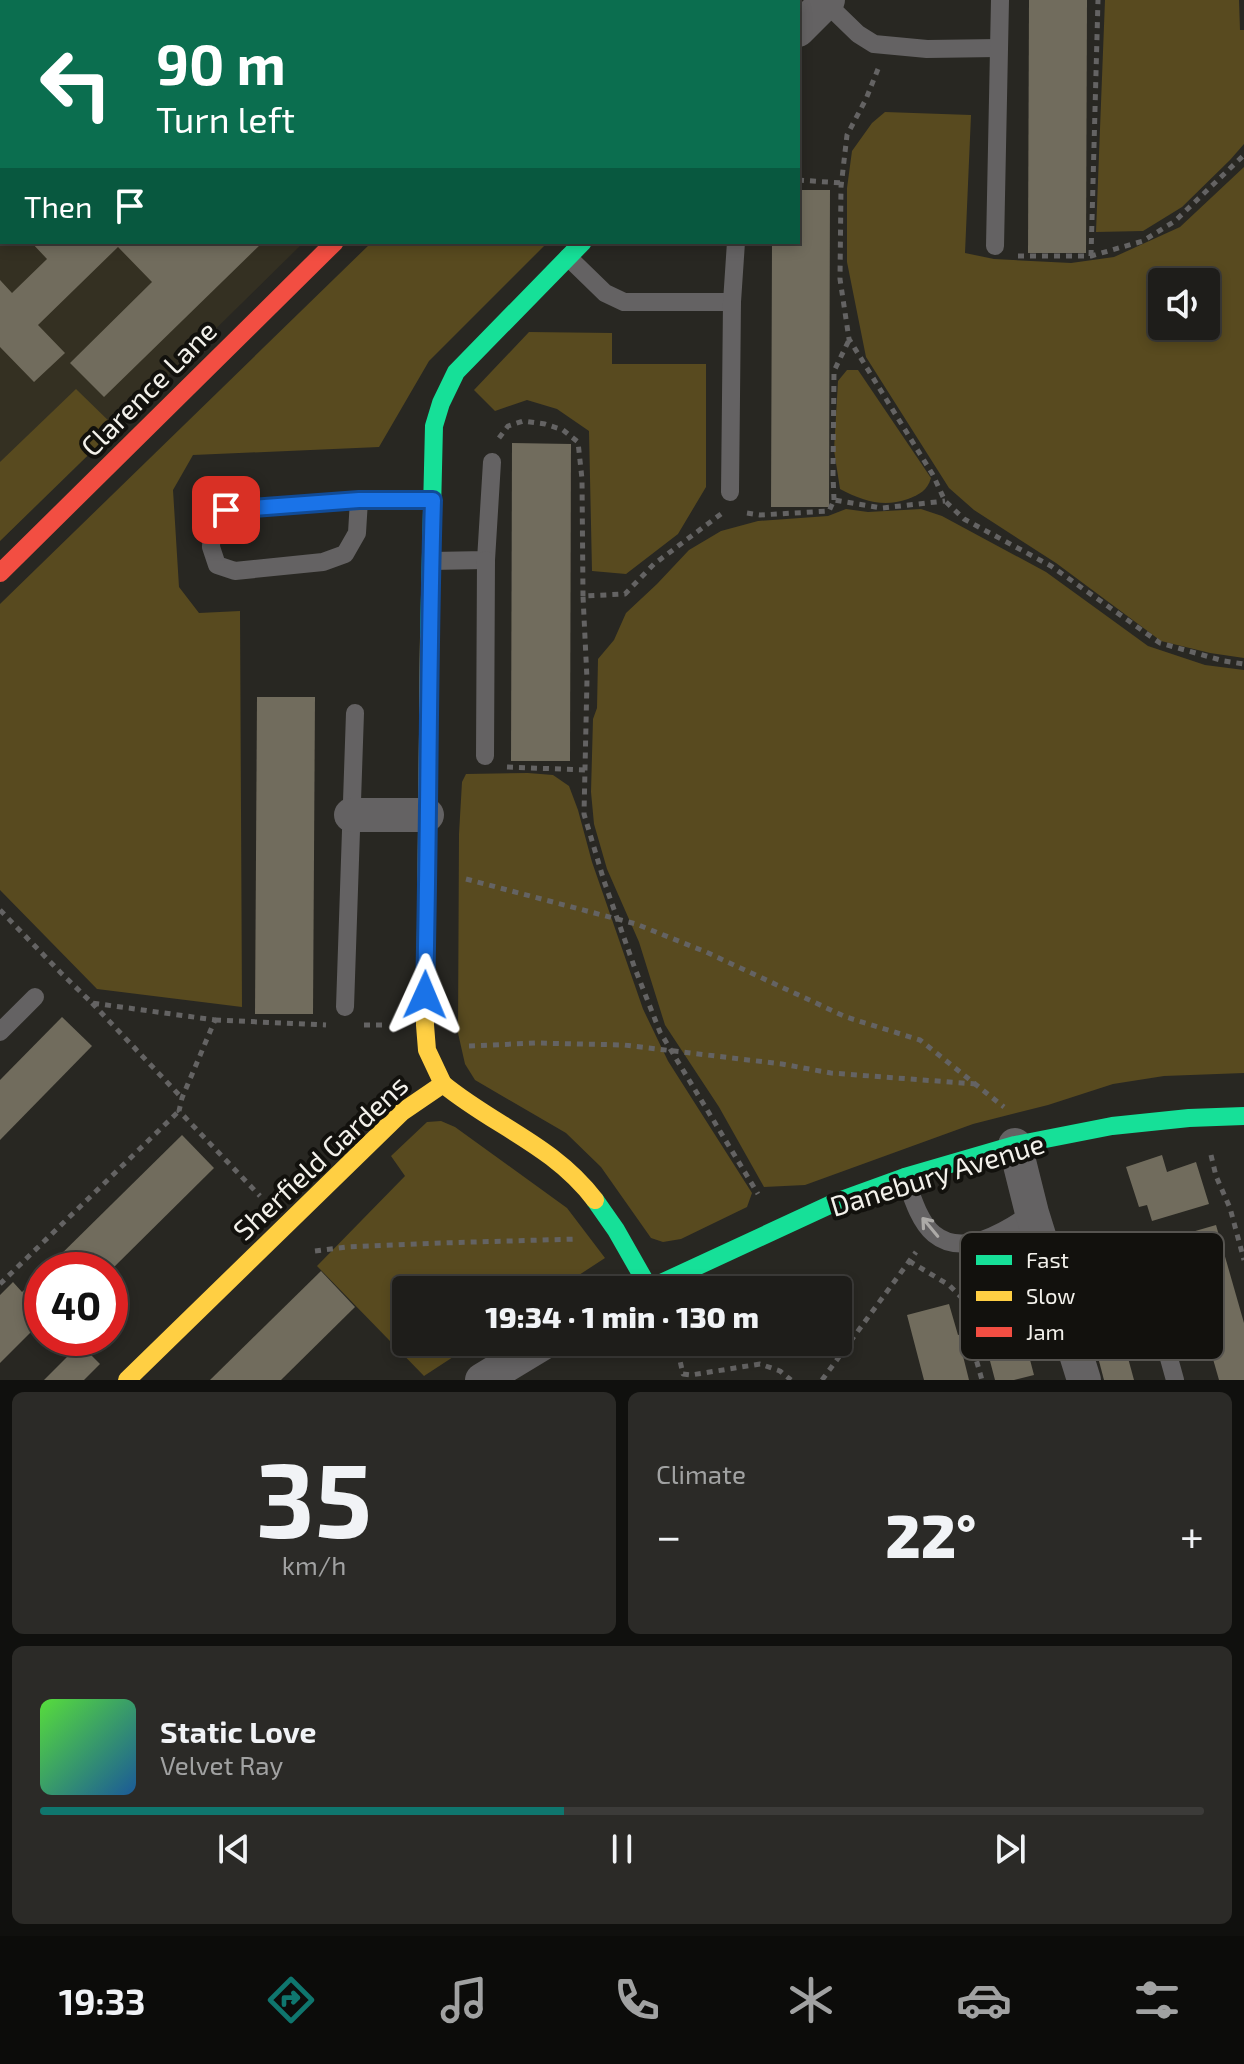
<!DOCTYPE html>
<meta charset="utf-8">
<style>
:root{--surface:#1e1d1a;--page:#2b2a27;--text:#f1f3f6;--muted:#a1a2a2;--line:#3c3b39;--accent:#0f766e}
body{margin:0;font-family:"Exo 2",sans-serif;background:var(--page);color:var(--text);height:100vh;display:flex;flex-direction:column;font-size:30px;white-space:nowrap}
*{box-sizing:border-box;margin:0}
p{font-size:26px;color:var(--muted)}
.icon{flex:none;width:44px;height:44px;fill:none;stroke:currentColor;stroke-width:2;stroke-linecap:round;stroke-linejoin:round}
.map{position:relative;height:1380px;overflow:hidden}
.panel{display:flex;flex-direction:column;gap:12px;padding:12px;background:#10100e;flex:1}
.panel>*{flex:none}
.top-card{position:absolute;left:0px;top:0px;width:800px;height:244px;box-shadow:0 4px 12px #0003,0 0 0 2px var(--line);background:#0b6e4f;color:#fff;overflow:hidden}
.controls{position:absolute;left:1148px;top:268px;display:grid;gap:16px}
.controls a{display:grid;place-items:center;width:72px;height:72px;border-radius:8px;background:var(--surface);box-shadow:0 4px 12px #0003,0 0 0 2px var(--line);font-size:40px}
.speed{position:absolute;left:24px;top:1252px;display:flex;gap:16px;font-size:40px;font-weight:700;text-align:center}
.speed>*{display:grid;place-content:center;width:104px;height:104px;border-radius:50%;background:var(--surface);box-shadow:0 4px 12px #0003,0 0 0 2px var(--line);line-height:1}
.speed .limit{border:12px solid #d22;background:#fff;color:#111}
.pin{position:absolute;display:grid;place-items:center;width:68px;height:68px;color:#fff;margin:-34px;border-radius:16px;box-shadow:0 4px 12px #0006}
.me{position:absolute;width:88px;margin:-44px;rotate:1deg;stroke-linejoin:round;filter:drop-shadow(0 0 6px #0008)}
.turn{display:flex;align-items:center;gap:28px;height:168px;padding:0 24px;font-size:36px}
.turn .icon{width:104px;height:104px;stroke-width:2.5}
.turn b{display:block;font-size:56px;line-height:68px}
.then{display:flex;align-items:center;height:76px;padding:0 24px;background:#0003;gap:16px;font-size:30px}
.big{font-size:60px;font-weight:800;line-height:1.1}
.panel .tile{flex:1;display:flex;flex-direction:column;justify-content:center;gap:12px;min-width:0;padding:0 28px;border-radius:12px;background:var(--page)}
.panel .dial{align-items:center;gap:0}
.dial b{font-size:104px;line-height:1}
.song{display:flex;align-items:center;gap:24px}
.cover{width:96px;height:96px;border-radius:12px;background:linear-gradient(135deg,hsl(110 70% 55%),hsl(210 70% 35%))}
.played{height:8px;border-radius:4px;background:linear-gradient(90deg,var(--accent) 45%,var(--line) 45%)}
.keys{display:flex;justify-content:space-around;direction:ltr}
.heat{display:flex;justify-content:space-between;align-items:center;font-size:44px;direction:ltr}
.panel .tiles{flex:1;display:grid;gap:12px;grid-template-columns:1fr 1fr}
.tile:last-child{grid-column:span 2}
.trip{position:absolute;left:392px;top:1276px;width:460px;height:80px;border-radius:8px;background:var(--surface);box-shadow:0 4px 12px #0003,0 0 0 2px var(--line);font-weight:800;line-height:80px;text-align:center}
.tabs{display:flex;height:128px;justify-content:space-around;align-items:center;background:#0c0c0a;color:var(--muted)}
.tabs .icon{width:56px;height:56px}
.tabs .selected{color:var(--accent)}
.tabs b{font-size:36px;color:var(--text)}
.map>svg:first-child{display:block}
.built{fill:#343022}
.green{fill:#584a1f;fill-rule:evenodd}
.building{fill:#716c5d}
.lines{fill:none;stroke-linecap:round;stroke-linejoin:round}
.path{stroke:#646363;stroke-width:5;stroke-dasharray:6 6;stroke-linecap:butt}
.lane{stroke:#646263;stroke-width:18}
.street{stroke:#646263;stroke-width:34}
.fast{stroke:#16e098;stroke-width:18}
.slow{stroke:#ffcf43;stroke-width:18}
.jam{stroke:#f24e42;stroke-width:18}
.oneway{stroke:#acaaa7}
.route-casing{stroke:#114b97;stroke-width:20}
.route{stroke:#1a73e8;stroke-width:14}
.labels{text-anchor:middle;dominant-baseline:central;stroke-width:8;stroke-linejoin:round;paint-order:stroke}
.street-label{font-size:28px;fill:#f3f1eb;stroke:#12110d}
.key{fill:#12110d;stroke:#565450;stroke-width:2}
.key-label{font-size:22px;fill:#f3f1eb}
</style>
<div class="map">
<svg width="1244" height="1380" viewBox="0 0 1244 1380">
<rect width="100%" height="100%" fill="#282722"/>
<path class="built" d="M0 0H532L530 2H2V242H304L0 541Z"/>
<g class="green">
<path d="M622 0H791L789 2H619Z"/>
<path d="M1105 0H1239L1240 30H1244V144L1230 160 1182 207 1143 231 1096 232Z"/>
<path d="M885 112 971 115 965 253 994 259 1071 263 1114 257 1180 227 1244 167V658L1210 653 1161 641 1056 563 974 510 949 488 866 357 847 262V188L852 151 872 123ZM1162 282H1206V326H1162Z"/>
<path d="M372 242H548L429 361 379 447 193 455 173 490 179 587 199 613 240 611 242 1007 97 989 0 890V604Z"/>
<path d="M529 332 612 333V364H706V487L678 534 626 574 592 571 589 431 557 409 527 400 495 411 474 390Z"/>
<path d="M847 370H858L931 478C927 491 920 494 908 499 883 508 863 501 840 489L834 450 838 381Z"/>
<path d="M76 389 116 428 0 541V462Z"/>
<path d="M846 509 868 512 921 509 942 516 1046 572 1148 646 1205 665 1244 670V1073L1164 1076 1113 1084 1048 1105 973 1124 805 1185 764 1187 719 1107 665 1025 639 942 607 869 594 824 591 792 593 719 597 708 598 659 614 640 626 613 657 584 689 550 721 531 758 521 828 516Z"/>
<path d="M528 773 553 775 569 786 578 810 592 862 643 1009 668 1061 752 1193 747 1207 681 1239 663 1242 651 1238 601 1167 566 1133 475 1080 465 1064 458 1033 459 834 462 782 466 774Z"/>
<path d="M441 1121 455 1127 567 1208 605 1258 556 1290H406V1342H476L424 1376 317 1266 405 1176 391 1156 427 1122Z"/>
</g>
<g class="building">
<path d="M1029 0H1087L1086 253H1028Z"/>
<path d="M798 190H830L829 507H771L772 242H798Z"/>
<path d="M31 242H263L104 397 70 363 152 282 118 247 38 325 65 353 34 382 0 347V280L12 293 47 259Z"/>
<path d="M512 443 571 444 570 761H511Z"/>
<path d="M257 697H315L313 1014H255Z"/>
<path d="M62 1017 92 1046 0 1140V1080Z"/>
<path d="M182 1135 214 1168 111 1270H45Z"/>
<path d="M1162 1155 1167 1172 1196 1162 1209 1204 1152 1221 1147 1205 1139 1207 1126 1167Z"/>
<path d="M1216 1225 1244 1323V1380H1219L1178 1236Z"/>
<path d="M1099 1251 1134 1380H1104L1072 1258Z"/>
<path d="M321 1271 355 1307 281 1380H210Z"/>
<path d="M42 1273V1321L0 1363V1295L13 1282 22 1292Z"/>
<path d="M1012 1291 1034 1375 1014 1380H995L984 1338 960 1344 969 1380H924L907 1315 949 1304 958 1335 982 1328 975 1300Z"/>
<path d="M80 1344 100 1364 84 1380H44Z"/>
</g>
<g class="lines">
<g class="path">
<path d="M260 0 262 2"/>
<path d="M383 0 385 2"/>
<path d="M878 69 866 99 847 135 841 187 840 279 849 339 933 475 945 501 964 519 1051 566 1160 643 1224 661 1244 664"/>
<path d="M798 180 842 183"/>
<path d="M1018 256H1091L1143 241 1175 221 1244 155"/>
<path d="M1091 256 1098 0"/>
<path d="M499 438 508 426 523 421 545 424 563 430 578 442 582 479 583 596"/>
<path d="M834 500 833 475 834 371 849 340"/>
<path d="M747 513 760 515 829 511 834 500 882 508 945 501"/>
<path d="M721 514 654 564 625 594 583 596 587 679 584 814 604 881 634 966 660 1032 758 1194"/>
<path d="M507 767 585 770"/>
<path d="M466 879 636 924 706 952 846 1017 920 1040 1004 1107"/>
<path d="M0 910 61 973 92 1003 215 1020 182 1098 179 1111 260 1196"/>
<path d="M92 1003 182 1098"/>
<path d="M215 1020 326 1025"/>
<path d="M364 1025H386"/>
<path d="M469 1046 536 1043 624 1045 782 1064 831 1073 976 1084"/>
<path d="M1211 1155 1216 1176 1230 1208 1244 1260"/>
<path d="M315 1251 347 1247 440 1243 577 1239"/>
<path d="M909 1261 949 1285 968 1304V1331L982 1380"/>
<path d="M0 1284 179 1111"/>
<path d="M584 1342 589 1351"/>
<path d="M669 1342 678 1352 683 1374 691 1375 760 1364 780 1371 791 1380"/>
<path d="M822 1380 916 1252"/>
</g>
<g class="lane">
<path d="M186 2 188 0"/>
<path d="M826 3 858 34 874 44 927 49 998 48"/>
<path d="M0 188 2 186"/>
<path d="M995 246 1000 0"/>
<path d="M568 257 605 293 624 302H732"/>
<path d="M730 492 732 302 736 242"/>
<path d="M359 500 357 533 345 554 323 562 235 571 217 565 211 547 212 525 226 510 359 500H433"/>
<path d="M431 561 486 560 492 462"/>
<path d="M485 756 486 560"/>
<path d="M345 1007 355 713"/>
<path d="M0 1032 35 997"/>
<path d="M905 1177C911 1194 919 1222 934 1234 963 1258 1006 1231 1032 1213"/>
<path d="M1137 1243 1175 1380"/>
</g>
<g class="street">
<path d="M798 30 828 0"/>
<path d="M351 815H427"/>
<path d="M1015 1145 1032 1213 1084 1380"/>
<path d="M482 1380 545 1342"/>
</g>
<g class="fast">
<path d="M429 637 434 426 441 403 456 372 583 242"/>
<path d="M595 1200 616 1230 649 1288"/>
<path d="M646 1290 836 1202 905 1177 1015 1145 1112 1126 1189 1118 1244 1116"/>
</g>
<g class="slow">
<path d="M578 2 580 0"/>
<path d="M429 637 425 1025 427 1050 443 1084"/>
<path d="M127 1380 402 1112 443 1084C494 1126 553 1145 595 1200"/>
</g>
<path class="jam" d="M0 573 335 242"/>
</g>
<defs><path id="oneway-shaft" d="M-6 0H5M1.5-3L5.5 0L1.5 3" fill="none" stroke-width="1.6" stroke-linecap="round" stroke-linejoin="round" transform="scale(2)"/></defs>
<use class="oneway" href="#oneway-shaft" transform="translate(930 1227) rotate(-130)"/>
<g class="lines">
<defs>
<path id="route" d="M226 510 359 500H433C428 665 429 830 425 995"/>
</defs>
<use href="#route" class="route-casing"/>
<use href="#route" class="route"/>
</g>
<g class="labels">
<g class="street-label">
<text transform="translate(148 388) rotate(-45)">Clarence Lane</text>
<text transform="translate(320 1157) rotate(-43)">Sherfield Gardens</text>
<text transform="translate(937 1174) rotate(-17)">Danebury Avenue</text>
</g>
</g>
<rect x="960" y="1232" width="264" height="128" rx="12" class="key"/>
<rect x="976" y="1255" width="36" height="10" fill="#16e098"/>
<rect x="976" y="1291" width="36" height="10" fill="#ffcf43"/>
<rect x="976" y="1327" width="36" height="10" fill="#f24e42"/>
<g class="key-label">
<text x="1026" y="1268">Fast</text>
<text x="1026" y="1304">Slow</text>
<text x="1026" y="1340">Jam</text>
</g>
</svg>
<div class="controls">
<a><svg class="icon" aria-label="sound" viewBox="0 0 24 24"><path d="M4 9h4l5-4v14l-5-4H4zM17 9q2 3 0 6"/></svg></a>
</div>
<div class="speed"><div class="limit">40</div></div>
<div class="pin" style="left:226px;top:510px;background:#d93025"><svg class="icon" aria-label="arrive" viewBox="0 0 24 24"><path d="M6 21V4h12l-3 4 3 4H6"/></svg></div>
<svg class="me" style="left:425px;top:995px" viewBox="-20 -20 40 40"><path d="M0-17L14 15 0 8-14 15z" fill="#1a73e8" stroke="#fff" stroke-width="4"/></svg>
<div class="trip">19:34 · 1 min · 130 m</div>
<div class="top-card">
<div class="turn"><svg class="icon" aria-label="left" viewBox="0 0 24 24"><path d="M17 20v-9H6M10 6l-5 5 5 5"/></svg><div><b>90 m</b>Turn left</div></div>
<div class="then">Then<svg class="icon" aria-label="arrive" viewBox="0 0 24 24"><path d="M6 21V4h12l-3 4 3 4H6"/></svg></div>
</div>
</div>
<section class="panel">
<div class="tiles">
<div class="tile dial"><b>35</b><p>km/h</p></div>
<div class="tile"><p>Climate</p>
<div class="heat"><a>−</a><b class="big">22°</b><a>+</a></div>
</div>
<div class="tile">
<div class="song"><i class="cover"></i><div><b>Static Love</b><p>Velvet Ray</p></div></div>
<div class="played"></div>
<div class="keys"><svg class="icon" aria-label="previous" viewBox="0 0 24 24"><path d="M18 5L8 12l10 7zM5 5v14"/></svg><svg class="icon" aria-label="pause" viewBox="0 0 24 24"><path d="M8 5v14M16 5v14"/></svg><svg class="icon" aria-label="next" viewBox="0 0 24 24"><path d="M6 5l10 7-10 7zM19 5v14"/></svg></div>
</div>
</div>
</section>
<nav class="tabs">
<b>19:33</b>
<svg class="icon selected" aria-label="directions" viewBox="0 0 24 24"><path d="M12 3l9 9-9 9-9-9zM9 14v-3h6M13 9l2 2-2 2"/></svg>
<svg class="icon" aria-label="music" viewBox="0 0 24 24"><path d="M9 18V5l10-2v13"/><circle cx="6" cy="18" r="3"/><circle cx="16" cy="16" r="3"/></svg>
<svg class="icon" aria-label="phone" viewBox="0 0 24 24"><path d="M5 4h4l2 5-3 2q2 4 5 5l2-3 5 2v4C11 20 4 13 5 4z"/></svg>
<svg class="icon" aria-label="climate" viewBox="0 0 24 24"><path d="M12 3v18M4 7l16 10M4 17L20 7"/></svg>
<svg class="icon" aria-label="car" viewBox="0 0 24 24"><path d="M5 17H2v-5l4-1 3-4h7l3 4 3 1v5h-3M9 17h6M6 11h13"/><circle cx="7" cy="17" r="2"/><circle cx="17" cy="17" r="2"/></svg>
<svg class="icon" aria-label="filters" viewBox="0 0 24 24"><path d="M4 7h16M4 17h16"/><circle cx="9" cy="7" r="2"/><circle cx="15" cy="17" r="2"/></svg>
</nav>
